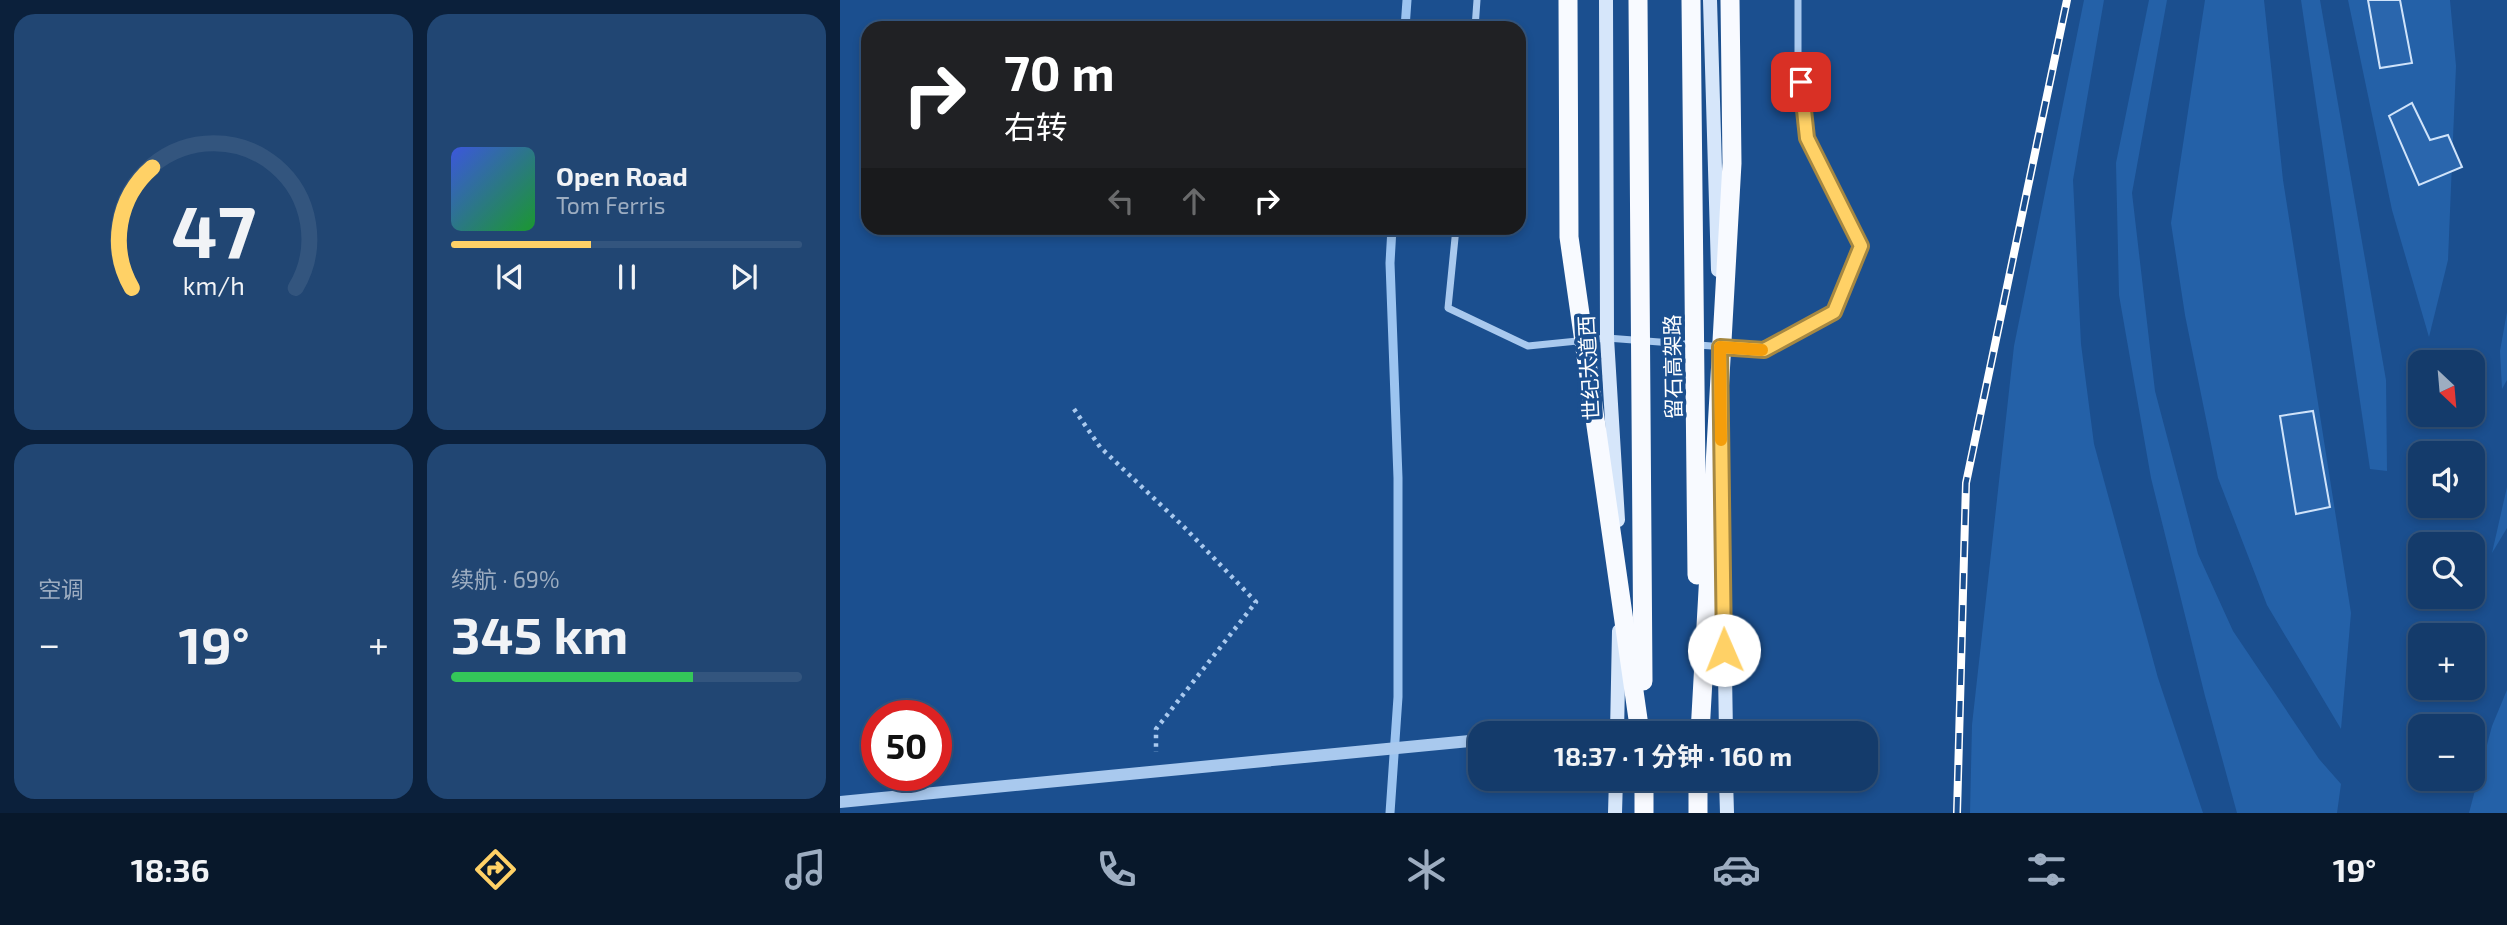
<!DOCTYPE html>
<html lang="zh">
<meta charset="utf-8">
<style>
:root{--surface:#143b6b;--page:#214673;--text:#f1f3f6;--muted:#9dadc1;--line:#33557e;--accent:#ffd166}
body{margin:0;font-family:"Exo 2","Noto Sans SC",sans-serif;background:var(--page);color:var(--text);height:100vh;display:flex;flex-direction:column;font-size:26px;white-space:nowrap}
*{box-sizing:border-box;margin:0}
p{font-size:23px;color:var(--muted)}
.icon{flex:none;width:38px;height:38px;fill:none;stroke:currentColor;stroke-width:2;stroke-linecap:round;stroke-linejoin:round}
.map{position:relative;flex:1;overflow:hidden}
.details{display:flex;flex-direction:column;gap:14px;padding:14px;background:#0b203b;width:840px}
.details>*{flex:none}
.top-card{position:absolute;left:21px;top:21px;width:665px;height:214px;border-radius:21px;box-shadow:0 4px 10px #0003,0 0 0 2px var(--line);background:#202124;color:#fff;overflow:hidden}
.needle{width:46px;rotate:154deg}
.tools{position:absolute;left:1568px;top:350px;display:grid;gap:14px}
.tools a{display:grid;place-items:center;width:77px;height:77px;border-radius:14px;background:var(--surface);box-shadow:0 4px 10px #0003,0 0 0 2px var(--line);font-size:35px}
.speed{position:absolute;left:21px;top:700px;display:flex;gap:14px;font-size:35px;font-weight:700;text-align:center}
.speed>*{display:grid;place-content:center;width:91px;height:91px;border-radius:50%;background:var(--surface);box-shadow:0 4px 10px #0003,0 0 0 2px var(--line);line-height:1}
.speed .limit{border:10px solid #d22;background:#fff;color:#111}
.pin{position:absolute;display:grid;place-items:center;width:60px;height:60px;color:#fff;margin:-30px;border-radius:14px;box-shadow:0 4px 10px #0006}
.me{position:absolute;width:77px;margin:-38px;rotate:359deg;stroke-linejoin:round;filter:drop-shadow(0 0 5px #0008)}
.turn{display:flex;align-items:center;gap:24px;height:147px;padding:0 28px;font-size:32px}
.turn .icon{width:91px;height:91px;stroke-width:2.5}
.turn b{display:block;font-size:49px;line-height:60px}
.lanes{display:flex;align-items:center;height:66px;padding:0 28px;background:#0003;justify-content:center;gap:35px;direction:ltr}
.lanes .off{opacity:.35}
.big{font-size:52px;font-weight:700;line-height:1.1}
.details .card{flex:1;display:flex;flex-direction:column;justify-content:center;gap:10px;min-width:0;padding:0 24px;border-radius:21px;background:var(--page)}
.details .dial{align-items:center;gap:0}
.dial svg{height:182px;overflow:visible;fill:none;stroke:var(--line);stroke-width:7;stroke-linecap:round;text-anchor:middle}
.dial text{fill:var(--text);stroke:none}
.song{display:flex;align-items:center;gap:21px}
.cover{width:84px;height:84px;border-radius:10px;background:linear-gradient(135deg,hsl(230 70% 55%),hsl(130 70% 35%))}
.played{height:7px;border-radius:4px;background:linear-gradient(90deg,var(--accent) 40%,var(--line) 40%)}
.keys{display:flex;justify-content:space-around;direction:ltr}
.heat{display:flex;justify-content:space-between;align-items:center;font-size:38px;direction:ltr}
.charge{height:10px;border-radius:5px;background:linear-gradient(90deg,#34c759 69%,var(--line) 0)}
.details .tiles{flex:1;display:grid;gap:14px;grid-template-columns:repeat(2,1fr)}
.trip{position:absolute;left:628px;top:721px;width:410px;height:70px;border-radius:21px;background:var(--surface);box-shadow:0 4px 10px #0003,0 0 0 2px var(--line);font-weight:700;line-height:70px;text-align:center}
.dock{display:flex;height:112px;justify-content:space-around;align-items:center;background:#08182b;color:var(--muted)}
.dock .icon{width:49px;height:49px}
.dock .selected{color:var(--accent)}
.dock b{font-size:32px;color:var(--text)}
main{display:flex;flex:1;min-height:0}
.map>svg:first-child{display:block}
.green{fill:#2461a8}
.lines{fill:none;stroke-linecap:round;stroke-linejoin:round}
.stream{stroke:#9cc4f0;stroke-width:9}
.building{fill:#2a66ad;stroke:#cfe3fa;stroke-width:2}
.path{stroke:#a9c9ee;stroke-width:4.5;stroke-dasharray:3.5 5;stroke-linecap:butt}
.minor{stroke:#a9c9ee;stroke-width:7}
.tertiary{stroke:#a9c9ee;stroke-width:12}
.secondary{stroke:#d6e6fa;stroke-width:14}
.trunk{stroke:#f8faff;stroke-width:19}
.rail-casing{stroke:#fff;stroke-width:8}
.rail{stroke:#1b4f8f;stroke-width:5;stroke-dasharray:16;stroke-linecap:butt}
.route-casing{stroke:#a68842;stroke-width:18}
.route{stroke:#ffd166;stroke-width:12}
.slow{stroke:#f59e0b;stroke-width:12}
.labels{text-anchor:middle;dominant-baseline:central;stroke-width:7;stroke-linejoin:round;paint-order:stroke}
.street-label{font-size:21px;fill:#fff;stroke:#1b4f8f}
</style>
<main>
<section class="details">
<div class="tiles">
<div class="card dial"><svg viewBox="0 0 100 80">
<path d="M14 69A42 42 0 1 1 86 69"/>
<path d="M14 69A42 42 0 0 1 23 16" stroke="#ffd166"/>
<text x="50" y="56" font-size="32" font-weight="700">47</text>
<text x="50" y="72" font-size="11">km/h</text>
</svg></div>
<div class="card">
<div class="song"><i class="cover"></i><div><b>Open Road</b><p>Tom Ferris</p></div></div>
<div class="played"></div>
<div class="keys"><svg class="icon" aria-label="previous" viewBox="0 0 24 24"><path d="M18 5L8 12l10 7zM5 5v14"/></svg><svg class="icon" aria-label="pause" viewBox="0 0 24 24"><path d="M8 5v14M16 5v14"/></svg><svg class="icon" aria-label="next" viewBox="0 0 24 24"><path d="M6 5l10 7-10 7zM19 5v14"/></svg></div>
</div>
<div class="card"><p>空调</p>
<div class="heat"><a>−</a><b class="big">19°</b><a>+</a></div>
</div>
<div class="card"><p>续航 · 69%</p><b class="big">345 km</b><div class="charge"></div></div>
</div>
</section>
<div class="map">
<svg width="1667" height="813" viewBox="0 0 1667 813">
<rect width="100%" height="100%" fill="#1b4f8f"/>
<g class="green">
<path d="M1244 0H1264L1233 180 1241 344 1254 444 1318 678 1363 813H1130L1132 725 1174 346Z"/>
<path d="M1309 0H1327L1292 193 1315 391 1358 554 1393 631 1479 759 1501 784 1497 813H1397L1365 696 1311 478 1279 295 1276 163Z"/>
<path d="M1365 0H1424L1443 180 1511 613 1501 729 1427 605 1378 478 1345 315 1331 223Z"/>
<path d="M1461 0H1480L1546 380 1547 471 1530 469Z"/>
<path d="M1508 0H1610L1616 66 1608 260 1589 337 1552 210Z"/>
<path d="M1667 312V380L1662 389 1660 351Z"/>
<path d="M1667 487V528L1652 553Z"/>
<path d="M1667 690V813H1629L1652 726Z"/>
</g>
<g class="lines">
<g class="stream">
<path d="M565 28 567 0"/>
<path d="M550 813 558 697V478L550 263 552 228"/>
</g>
</g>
<g class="building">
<path d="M1528 0H1560L1572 63 1540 68Z"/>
<path d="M1572 103 1590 140 1608 135 1622 167 1579 185 1549 116Z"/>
<path d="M1473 411 1490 507 1456 514 1440 416Z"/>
</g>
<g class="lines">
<path class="path" d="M234 409 260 447 344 527 416 602 316 729V752"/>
<g class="minor">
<path d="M635 28 637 0"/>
<path d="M616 228 608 308 688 346 767 338 924 350 994 312 1021 246 967 138 958 55V0"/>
</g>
<path class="tertiary" d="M0 802 640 740"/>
<g class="secondary">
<path d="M766 0 767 338 778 520"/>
<path d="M870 0 878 270"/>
<path d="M882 490 886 733"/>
<path d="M777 733 779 631"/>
<path d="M886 779 887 813"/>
<path d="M775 813 776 779"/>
</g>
<g class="trunk">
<path d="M728 0 729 237 800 733"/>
<path d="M798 0 803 681"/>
<path d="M851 0 857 575"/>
<path d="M860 733 892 163 890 0"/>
<path d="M804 779V813"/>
<path d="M858 779V813"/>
</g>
<defs>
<path id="rail" d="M1117 813 1126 483 1227 0"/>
</defs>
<use href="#rail" class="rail-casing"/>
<use href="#rail" class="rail"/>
</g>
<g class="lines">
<defs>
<path id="route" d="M884 650 880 347 924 350 994 312 1021 246 967 138 961 82"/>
</defs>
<use href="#route" class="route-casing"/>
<use href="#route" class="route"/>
<path class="slow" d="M881 440 880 347 922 350"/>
</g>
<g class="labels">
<g class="street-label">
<text transform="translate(832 367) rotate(-91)">留石高架路</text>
<text transform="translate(748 368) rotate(-93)">世纪大道西</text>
</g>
</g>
</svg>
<div class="tools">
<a><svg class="needle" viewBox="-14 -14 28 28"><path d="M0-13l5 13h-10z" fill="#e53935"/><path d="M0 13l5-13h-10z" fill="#9dadc1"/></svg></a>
<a><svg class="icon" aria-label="sound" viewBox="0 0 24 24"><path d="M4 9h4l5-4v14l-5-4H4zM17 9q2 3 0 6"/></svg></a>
<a><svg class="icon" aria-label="search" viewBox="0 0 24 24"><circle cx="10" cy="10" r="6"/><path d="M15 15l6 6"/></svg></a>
<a>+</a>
<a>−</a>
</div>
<div class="speed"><div class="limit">50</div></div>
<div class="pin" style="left:961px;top:82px;background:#d93025"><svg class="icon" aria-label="arrive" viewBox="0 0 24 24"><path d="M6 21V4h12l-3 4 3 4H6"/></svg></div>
<svg class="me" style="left:884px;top:650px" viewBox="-20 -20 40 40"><circle r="19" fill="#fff"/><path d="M0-13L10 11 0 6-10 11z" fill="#ffd166"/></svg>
<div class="trip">18:37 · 1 分钟 · 160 m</div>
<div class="top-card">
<div class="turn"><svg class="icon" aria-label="right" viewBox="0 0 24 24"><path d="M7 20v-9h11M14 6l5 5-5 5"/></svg><div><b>70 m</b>右转</div></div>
<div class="lanes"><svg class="icon off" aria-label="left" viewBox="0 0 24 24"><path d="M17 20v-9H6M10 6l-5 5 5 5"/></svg><svg class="icon off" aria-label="ahead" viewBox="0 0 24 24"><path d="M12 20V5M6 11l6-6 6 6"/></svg><svg class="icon" aria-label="right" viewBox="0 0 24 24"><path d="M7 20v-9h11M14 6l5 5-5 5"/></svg></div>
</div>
</div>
</main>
<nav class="dock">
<b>18:36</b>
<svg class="icon selected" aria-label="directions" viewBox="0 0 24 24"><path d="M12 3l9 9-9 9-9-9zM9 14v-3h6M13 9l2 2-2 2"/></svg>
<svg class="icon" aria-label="music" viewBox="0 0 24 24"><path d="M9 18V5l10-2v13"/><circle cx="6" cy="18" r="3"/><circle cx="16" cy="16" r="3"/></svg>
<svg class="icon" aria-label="phone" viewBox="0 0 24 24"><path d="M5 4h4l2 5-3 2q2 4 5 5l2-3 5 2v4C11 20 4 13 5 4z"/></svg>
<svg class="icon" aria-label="climate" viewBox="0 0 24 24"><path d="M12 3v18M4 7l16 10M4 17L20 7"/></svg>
<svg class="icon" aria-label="car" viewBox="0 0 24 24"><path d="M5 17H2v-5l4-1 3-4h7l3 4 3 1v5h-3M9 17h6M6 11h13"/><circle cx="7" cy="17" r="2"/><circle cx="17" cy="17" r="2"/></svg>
<svg class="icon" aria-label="filters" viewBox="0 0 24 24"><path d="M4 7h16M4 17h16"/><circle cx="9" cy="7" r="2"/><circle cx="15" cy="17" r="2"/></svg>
<b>19°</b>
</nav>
